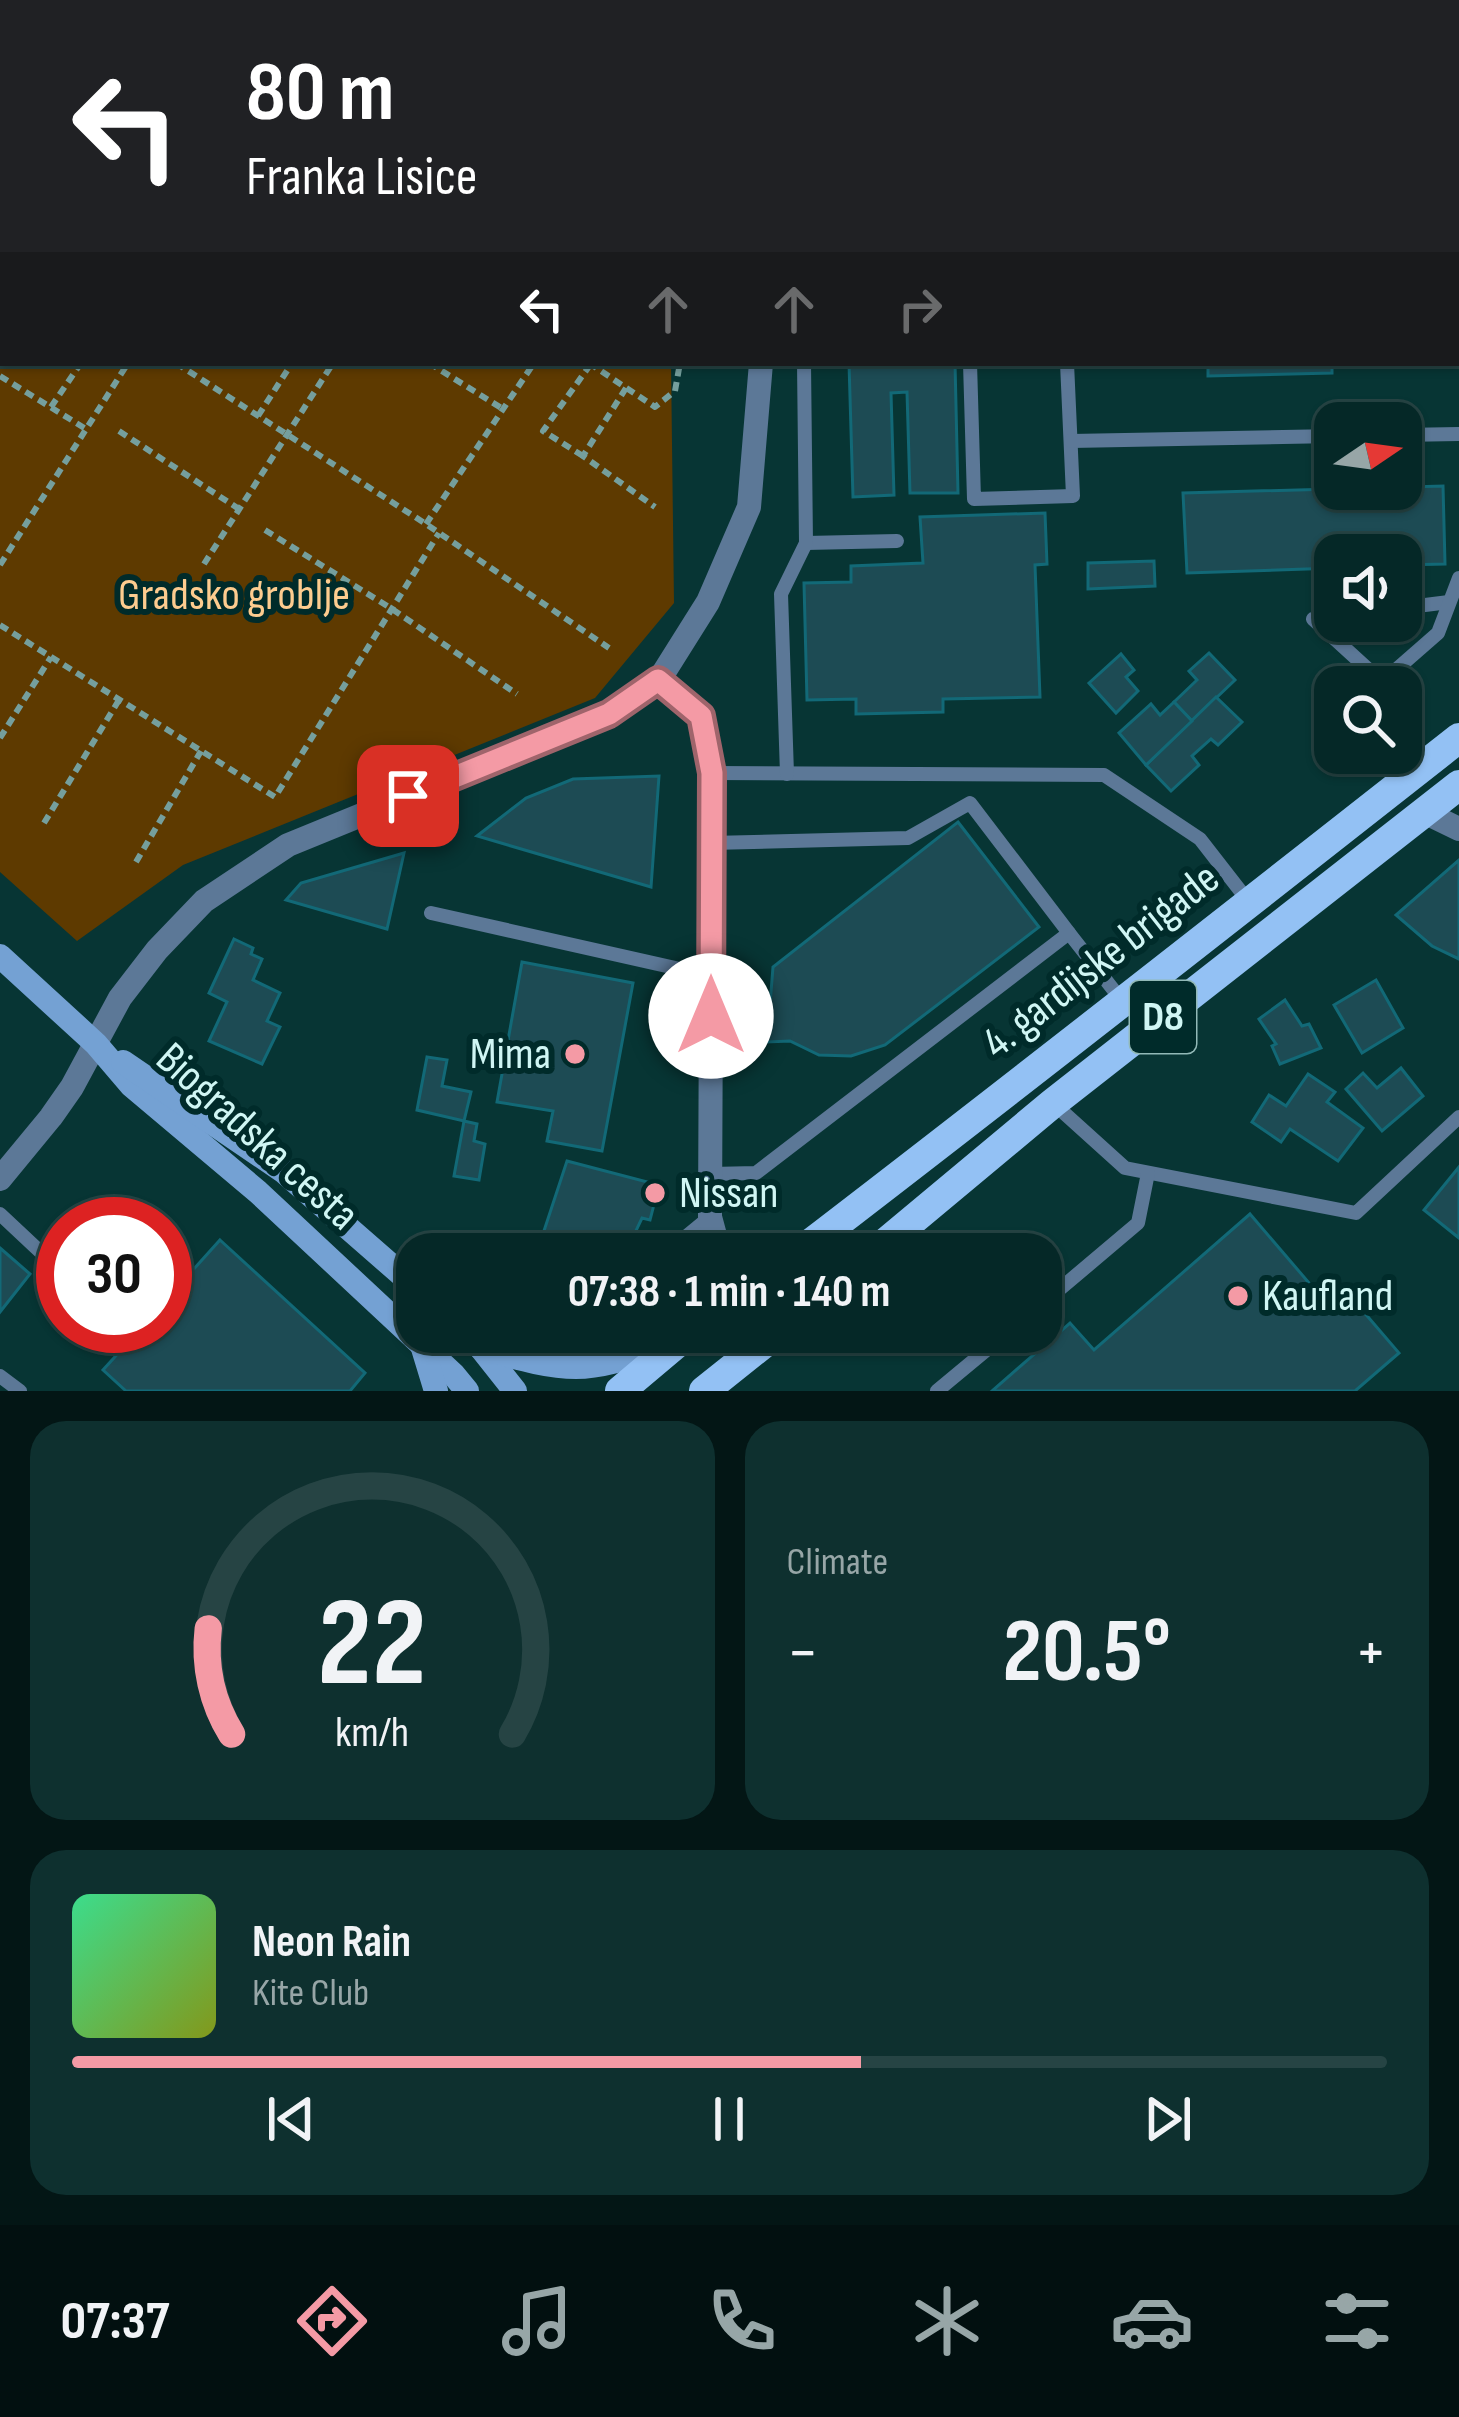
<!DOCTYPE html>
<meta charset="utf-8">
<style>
:root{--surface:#052827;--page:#0e302f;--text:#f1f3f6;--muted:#97a6a7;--line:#264444;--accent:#f49aa5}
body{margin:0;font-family:"Sofia Sans Condensed",sans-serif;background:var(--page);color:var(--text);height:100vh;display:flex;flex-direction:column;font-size:45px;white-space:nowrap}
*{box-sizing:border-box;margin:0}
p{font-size:39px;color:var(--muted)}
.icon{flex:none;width:66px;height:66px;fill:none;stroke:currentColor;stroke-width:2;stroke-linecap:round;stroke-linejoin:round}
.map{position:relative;height:1391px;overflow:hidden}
.details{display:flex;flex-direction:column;gap:30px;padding:30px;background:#031615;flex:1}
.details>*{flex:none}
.banner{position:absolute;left:0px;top:0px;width:1461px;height:366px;box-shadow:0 3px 9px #0004,0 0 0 3px var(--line);background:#202124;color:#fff;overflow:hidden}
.needle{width:78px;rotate:77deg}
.controls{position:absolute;left:1314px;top:402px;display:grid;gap:24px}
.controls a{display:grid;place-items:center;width:108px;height:108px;border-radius:24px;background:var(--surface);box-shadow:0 3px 9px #0004,0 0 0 3px var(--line);font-size:60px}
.speed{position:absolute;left:36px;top:1197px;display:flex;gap:24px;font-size:60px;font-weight:700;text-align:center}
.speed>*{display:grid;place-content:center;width:156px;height:156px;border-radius:50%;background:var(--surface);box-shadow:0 3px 9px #0004,0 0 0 3px var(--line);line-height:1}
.speed .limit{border:18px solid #d22;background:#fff;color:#111}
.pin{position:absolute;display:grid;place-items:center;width:102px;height:102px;color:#fff;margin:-51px;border-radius:24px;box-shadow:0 6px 18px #0006}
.me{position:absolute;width:132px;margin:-66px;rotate:0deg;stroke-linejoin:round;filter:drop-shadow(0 0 9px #0008)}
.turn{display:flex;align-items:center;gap:42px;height:252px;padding:0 48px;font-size:54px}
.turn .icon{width:156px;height:156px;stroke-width:2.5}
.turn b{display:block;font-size:84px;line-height:102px}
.lanes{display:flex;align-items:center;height:114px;padding:0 48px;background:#0003;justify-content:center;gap:60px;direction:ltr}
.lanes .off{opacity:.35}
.big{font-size:90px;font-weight:700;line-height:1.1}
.details .card{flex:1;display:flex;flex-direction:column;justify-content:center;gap:18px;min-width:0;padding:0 42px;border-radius:36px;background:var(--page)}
.details .dial{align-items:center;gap:0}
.dial svg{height:312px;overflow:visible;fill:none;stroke:var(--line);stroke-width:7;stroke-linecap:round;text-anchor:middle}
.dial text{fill:var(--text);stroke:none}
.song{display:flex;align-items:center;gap:36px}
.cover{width:144px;height:144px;border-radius:18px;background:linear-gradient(135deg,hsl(150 70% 55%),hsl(70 70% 35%))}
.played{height:12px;border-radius:6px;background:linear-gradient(90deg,var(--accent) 60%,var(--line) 60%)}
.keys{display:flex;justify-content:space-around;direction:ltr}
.heat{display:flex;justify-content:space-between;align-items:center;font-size:66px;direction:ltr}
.details .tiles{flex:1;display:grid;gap:30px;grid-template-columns:1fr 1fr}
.card:last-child{grid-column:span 2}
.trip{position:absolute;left:396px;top:1233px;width:666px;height:120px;border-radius:36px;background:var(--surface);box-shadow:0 3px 9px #0004,0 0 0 3px var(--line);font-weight:700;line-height:120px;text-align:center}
.tabs{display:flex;height:192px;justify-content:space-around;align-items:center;background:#021010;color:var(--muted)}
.tabs .icon{width:84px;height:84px}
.tabs .on{color:var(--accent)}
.tabs b{font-size:54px;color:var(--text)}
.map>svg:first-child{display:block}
.green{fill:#5e3a00}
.building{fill:#1d4b54;stroke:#126977;stroke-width:3}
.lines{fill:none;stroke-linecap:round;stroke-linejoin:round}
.path{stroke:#759f9d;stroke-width:6;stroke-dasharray:9 6;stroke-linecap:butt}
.service{stroke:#5c7897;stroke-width:14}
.minor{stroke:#5c7897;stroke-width:24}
.secondary{stroke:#74a1d3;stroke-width:24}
.primary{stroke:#93c1f4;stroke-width:30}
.route-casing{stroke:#9f646b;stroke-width:30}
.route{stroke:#f49aa5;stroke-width:21}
.poi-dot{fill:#f49aa5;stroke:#002b2a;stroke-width:4.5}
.labels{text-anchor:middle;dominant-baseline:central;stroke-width:12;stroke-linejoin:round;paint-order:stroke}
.shield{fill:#002b2a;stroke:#92b9b7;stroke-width:3}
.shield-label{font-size:42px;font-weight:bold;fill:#d0f6f4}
.park-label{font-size:45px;fill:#fdcc8f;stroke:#002b2a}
.street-label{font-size:45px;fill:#d0f6f4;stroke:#002b2a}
.poi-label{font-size:45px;fill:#d0f6f4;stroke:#002b2a;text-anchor:start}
</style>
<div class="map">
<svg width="1459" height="1391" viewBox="0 0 1459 1391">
<rect width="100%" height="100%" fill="#073534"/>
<g class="green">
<path d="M27 0H665V3H24Z"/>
<path d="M3 28V363H671L674 603 595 698 183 865 77 941 0 872V31Z"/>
</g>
<g class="building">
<path d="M1159 0H1209L1207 3H1165Z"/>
<path d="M849 363H955L958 493H910L907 392 891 393 894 495 853 497Z"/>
<path d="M1208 363H1332V373L1208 376Z"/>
<path d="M1443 486 1445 564 1401 565V555H1335V568L1187 573 1183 493Z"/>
<path d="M1045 513 1047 564 1035 565 1040 697 943 699V712L856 714V699L807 700 804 583 851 582V566L923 563 920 517Z"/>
<path d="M1154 561 1155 586 1088 589V563Z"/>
<path d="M1209 653 1235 680 1192 721 1174 702 1197 680 1189 671Z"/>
<path d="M1121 654 1134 670 1126 677 1138 691 1116 713 1089 683Z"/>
<path d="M1216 697 1242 722 1218 745 1211 739 1192 756 1199 765 1171 791 1146 765Z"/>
<path d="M1174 702 1192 721 1146 765 1119 733 1151 704 1160 715Z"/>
<path d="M659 776 651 887 477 836 526 798 573 779Z"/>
<path d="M958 822 1039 927 885 1045 851 1056 819 1055 790 1041 767 1042 773 967Z"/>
<path d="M404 853 387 929 286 900 301 883Z"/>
<path d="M1459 860V959L1432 946 1396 915Z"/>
<path d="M234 939 253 948 251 954 262 959 253 980 280 993 267 1021 280 1027 262 1064 209 1041 227 1002 209 993Z"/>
<path d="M522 962 633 983 602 1151 547 1141 553 1111 497 1102Z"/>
<path d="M1376 980 1403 1028 1362 1053 1334 1005Z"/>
<path d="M1285 1000 1302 1026 1309 1024 1321 1048 1280 1064 1272 1046 1276 1044 1259 1019Z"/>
<path d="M427 1057 447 1060 442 1086 471 1092 464 1121 417 1110Z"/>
<path d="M1401 1068 1423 1096 1382 1131 1346 1089 1363 1073 1377 1088Z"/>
<path d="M1308 1074 1335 1092 1327 1102 1363 1128 1338 1161 1290 1129 1281 1142 1252 1122 1269 1095 1286 1106Z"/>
<path d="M464 1121 477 1124 474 1141 485 1144 479 1180 454 1176Z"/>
<path d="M567 1161 659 1185 650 1220 642 1218 634 1235 618 1254 537 1252Z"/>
<path d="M1459 1167V1238L1424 1210Z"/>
<path d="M1250 1214 1327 1304 1344 1289 1399 1353 1355 1391H992L1070 1323 1094 1350Z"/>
<path d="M220 1240 365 1373 350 1391H126L103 1370 143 1326H165V1301Z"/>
<path d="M0 1248 30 1274 0 1312Z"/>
</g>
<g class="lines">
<g class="path">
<path d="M207 0 212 3"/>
<path d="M427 0 432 3"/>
<path d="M519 0V3"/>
<path d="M51 3 54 0"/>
<path d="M198 3 200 0"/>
<path d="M298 3 300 0"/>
<path d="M337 3 339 0"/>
<path d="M0 58 3 55"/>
<path d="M0 109 3 111"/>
<path d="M0 263 3 265"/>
<path d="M176 363 426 524 609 648"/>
<path d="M429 363 503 409"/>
<path d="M589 363 655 407 675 391 680 363"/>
<path d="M0 376 86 429"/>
<path d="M626 388 583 456 655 507"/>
<path d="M51 407 81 363"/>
<path d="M258 416 292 363"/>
<path d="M119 431 239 509"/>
<path d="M583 456 543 431 590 365"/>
<path d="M426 524 534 363"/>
<path d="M265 530 392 609 517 694"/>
<path d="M204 564 333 363"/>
<path d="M0 565 128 363"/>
<path d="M0 625 275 797 439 533"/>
<path d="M0 738 51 657"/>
<path d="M44 823 119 700"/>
<path d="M136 862 201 751"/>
</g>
<g class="service">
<path d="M940 0V3"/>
<path d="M1051 0V3"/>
<path d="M1458 278 1459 299"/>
<path d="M970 363 974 499 1073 496 1067 363"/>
<path d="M1401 435 1459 434"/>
<path d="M1071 441 1335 436"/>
<path d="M806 543 897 541"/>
<path d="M1401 608 1449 602"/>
<path d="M1335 616 1313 619 1382 682 1438 633 1459 578"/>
<path d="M712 773 1104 775 1200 839 1249 902"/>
<path d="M787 774 781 594 806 543 804 363"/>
<path d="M431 913 711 976"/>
<path d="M1069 933 1123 1002"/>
<path d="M1053 1103 1125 1168 1356 1213 1459 1117"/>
<path d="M711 1174 756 1173 1069 933 970 803 908 838 711 843"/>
<path d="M0 1214 63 1273"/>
<path d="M665 1254 710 1217"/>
<path d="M1041 1305 1138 1223 1148 1173"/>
<path d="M0 1376 20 1391"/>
<path d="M937 1391 1008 1332"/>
</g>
<g class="minor">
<path d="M760 0V3"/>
<path d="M1089 0 1097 3"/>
<path d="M659 680 701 716 712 773 710 1217 720 1254"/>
<path d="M1424 812 1459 829"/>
<path d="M0 1179 51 1117 72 1087 120 998 157 950 204 901 288 845 609 714 659 680 708 602 749 507 761 363"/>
</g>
<g class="secondary">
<path d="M0 956 96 1044 131 1085 258 1192 453 1374 467 1391"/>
<path d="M123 1062 283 1171 417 1288"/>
<path d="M464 1332 481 1348 515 1391"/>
<path d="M422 1345 436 1391"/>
<path d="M481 1348C511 1356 545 1367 576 1367 607 1367 641 1353 670 1344"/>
</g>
<g class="primary">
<path d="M797 1254C1019 1084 1239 911 1459 738"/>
<path d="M872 1254 1053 1103 1459 785"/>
<path d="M620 1391 690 1332"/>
<path d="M704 1391 778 1332"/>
</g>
</g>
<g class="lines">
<defs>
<path id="route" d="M408 796 609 714 658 680 701 716 712 773 711 1016"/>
</defs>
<use href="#route" class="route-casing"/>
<use href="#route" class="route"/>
</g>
<g class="poi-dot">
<circle cx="575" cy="1054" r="12"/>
<circle cx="655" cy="1193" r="12"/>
<circle cx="1238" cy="1296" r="12"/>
</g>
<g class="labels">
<rect class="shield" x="1130" y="981" width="66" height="72" rx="9"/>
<g class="shield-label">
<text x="1163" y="1017">D8</text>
</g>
<g class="park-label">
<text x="234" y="595">Gradsko groblje</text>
</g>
<g class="street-label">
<text transform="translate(1101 961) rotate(-38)">4. gardijske brigade</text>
<text transform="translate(257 1137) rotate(42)">Biogradska cesta</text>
</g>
<g class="poi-label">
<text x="551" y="1054" text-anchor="end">Mima</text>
<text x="679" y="1193">Nissan</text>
<text x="1262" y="1296">Kaufland</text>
</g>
</g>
</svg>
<div class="controls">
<a><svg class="needle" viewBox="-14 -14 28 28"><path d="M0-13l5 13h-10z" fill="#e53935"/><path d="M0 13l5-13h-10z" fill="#97a6a7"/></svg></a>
<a><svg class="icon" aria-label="sound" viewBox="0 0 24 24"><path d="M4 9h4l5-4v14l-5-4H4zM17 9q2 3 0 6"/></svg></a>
<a><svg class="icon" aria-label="search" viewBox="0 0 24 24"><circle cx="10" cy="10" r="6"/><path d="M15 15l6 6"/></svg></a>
</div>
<div class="speed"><div class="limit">30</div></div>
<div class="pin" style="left:408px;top:796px;background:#d93025"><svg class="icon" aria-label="arrive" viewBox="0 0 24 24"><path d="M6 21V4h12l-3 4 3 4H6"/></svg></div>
<svg class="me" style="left:711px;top:1016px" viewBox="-20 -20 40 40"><circle r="19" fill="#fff"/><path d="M0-13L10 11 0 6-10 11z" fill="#f49aa5"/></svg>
<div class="trip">07:38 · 1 min · 140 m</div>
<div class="banner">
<div class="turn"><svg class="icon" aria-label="left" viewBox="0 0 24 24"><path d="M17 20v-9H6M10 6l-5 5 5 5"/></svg><div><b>80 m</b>Franka Lisice</div></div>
<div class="lanes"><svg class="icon" aria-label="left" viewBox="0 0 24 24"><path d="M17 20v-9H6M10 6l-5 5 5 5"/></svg><svg class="icon off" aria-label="ahead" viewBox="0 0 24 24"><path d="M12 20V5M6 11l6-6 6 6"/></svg><svg class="icon off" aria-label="ahead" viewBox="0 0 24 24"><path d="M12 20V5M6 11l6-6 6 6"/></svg><svg class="icon off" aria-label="right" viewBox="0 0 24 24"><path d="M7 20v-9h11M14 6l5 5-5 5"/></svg></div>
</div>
</div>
<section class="details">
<div class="tiles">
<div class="card dial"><svg viewBox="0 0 100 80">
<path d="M14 69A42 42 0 1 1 86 69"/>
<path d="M14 69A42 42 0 0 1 8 42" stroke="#f49aa5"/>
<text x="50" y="56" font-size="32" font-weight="700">22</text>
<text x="50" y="72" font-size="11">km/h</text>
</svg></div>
<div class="card"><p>Climate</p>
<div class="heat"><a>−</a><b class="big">20.5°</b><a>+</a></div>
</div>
<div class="card">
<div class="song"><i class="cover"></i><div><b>Neon Rain</b><p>Kite Club</p></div></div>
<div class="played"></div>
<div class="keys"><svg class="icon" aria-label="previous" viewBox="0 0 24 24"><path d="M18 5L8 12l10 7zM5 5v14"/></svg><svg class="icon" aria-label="pause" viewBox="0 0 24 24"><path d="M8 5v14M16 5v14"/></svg><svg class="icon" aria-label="next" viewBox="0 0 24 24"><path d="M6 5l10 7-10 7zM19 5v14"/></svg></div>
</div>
</div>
</section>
<nav class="tabs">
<b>07:37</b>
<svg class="icon on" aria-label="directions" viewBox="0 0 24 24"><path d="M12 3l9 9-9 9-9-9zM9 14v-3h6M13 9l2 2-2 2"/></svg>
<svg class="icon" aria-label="music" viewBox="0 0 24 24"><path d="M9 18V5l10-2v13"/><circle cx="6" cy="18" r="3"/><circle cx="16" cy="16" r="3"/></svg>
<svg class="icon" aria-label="phone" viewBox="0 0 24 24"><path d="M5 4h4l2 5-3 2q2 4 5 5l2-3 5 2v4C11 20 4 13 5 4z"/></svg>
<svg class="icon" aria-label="climate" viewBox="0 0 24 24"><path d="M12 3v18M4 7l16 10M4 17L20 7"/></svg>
<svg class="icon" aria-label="car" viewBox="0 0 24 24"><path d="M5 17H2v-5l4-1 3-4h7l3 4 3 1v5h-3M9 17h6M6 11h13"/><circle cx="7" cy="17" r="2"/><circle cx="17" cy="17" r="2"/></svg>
<svg class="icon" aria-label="filters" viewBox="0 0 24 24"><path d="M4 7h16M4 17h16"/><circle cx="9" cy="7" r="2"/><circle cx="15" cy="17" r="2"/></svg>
</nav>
